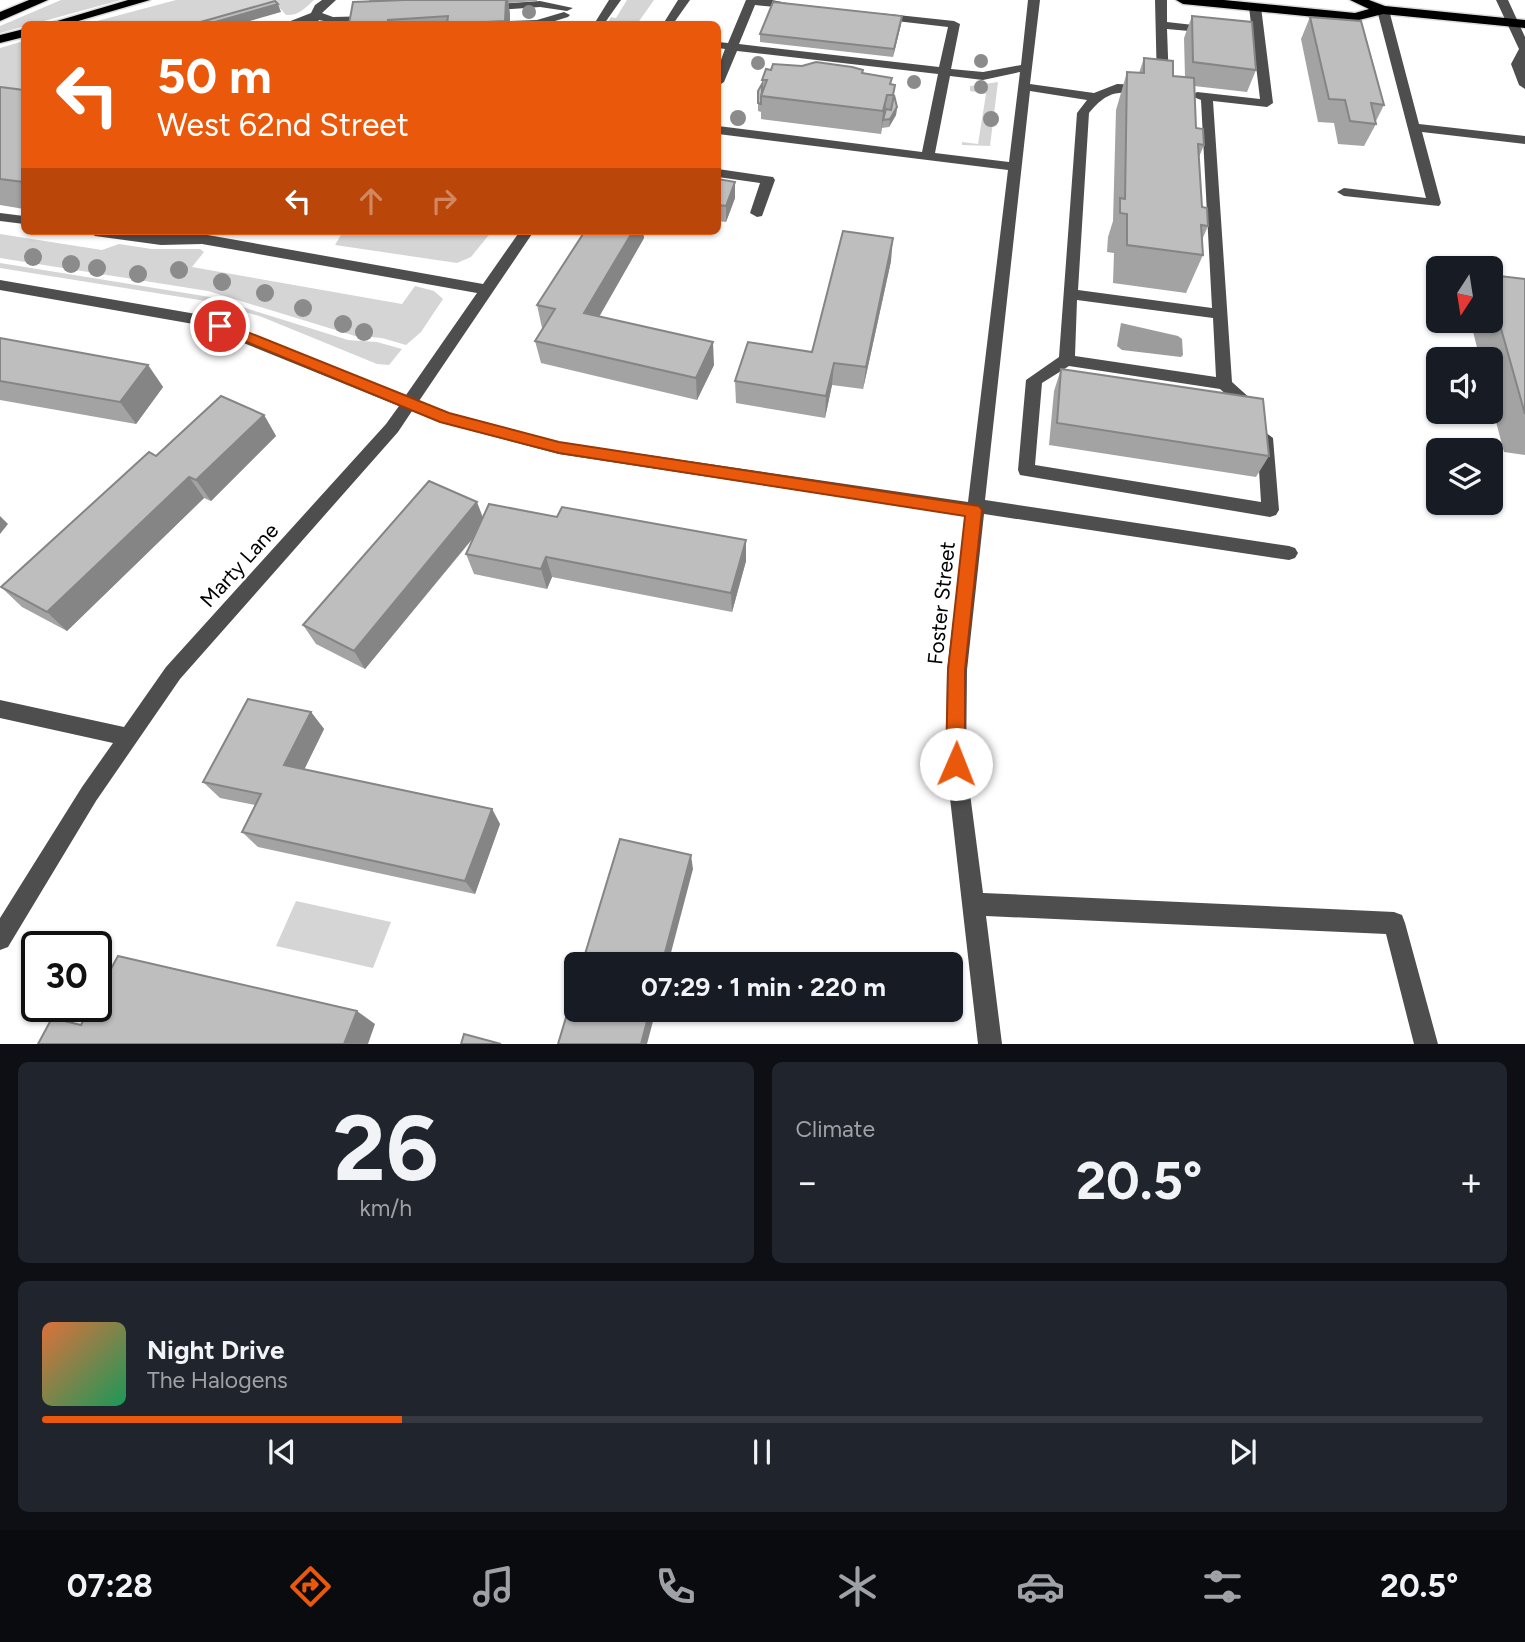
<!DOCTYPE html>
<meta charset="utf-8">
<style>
:root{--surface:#171b24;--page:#20242c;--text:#f1f3f6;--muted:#9ea1a6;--line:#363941;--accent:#ea580c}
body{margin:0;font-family:Figtree,sans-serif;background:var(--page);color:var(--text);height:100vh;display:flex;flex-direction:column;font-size:26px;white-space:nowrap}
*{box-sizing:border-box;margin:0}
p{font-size:23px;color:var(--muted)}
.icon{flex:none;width:38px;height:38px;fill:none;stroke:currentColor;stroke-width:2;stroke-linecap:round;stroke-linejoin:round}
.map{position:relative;height:1044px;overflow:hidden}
.side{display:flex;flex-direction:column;gap:18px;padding:18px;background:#0d0f14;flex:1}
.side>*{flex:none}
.top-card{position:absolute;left:21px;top:21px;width:700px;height:214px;border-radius:10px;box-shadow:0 2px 5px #0004;background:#ea580c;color:#fff;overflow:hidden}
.needle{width:46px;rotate:192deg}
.buttons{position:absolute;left:1426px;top:256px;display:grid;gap:14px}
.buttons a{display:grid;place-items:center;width:77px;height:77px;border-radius:10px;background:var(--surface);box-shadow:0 2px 5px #0004;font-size:35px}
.speed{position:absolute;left:21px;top:931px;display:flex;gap:14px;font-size:35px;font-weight:700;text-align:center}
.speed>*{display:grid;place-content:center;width:91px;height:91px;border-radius:50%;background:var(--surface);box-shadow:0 2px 5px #0004;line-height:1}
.speed .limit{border:4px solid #111;border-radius:10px;background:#fff;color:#111}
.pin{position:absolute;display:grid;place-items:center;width:60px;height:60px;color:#fff;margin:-30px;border:4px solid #fff;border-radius:50%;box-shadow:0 2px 7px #0007}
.me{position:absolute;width:77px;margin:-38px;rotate:1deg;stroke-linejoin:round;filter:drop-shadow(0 0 5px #0008)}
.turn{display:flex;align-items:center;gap:24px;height:147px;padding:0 21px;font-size:32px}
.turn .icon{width:91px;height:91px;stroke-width:2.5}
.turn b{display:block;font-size:49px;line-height:60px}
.lanes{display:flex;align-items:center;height:66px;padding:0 21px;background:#0003;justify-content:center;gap:35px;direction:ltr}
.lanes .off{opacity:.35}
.big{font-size:52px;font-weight:700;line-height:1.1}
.side .tile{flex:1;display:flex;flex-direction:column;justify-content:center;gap:10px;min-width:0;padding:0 24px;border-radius:10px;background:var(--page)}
.side .dial{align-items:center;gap:0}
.dial b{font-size:91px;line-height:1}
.song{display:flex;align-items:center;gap:21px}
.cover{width:84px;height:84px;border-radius:10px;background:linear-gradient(135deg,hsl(20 70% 55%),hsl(150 70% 35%))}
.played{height:7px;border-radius:4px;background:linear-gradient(90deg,var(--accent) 25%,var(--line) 25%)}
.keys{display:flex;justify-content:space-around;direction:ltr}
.heat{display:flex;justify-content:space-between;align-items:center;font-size:38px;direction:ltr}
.side .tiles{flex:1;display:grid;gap:18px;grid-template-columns:1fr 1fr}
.tile:last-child{grid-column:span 2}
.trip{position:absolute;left:564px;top:952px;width:399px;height:70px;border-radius:10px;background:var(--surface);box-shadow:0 2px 5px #0004;font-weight:700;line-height:70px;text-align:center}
.menu{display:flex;height:112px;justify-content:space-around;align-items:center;background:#090b0e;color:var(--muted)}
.menu .icon{width:49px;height:49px}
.menu .on{color:var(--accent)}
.menu b{font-size:32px;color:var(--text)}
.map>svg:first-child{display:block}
.green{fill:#d5d5d5}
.water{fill:#9c9c9c}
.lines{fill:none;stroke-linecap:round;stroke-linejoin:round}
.highway-casing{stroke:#dbdbdb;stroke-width:3}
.minor{fill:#4e4e4e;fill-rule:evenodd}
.highway{fill:#000;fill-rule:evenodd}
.tree{fill:#8b8b8b}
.wall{fill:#a3a3a3}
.shaded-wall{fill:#858585}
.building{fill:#bebebe;stroke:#858585;stroke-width:2}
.route{fill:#ea580c;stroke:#983908;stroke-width:2}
.labels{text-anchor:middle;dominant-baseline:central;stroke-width:5;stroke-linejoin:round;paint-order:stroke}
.street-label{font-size:21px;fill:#000;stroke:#fff}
</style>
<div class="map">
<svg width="1525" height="1044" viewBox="0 0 1525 1044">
<rect width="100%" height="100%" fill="#fff"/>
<g class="green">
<path d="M61 0H121L0 33V26Z"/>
<path d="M176 0H314C305 8 299 16 286 15L278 6 214 24H86Z"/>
<path d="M627 0H654L637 24H607L611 17 616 18Z"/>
<path d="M24 41V87L0 93V48Z"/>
<path d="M998 82 990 146 962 145V142L978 144 986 94 970 91V86Z"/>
<path d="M313 231H492L471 257 457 263 335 245 341 235Z"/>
<path d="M0 234 102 250 119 244 152 249H200L204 252 192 267 402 304 415 286 434 291 443 299 421 332 406 345 382 338 355 336 208 291 0 258Z"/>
<path d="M0 263 210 297 348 340 377 342 402 349 389 365 377 364 262 317 212 302 0 268Z"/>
<path d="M296 901 391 922 373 968 276 946Z"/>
</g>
<path class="water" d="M1121 323 1178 336 1182 339 1183 355 1181 357 1122 350 1117 346Z"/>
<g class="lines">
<defs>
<g id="highway">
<path d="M29 0H48L0 21V12Z"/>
<path d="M128 0H150L68 24H47Z"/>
<path d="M1176 0H1224L1355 13 1369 9 1350 0H1369L1385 6 1525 20V28L1383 14 1355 21 1183 4Z"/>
<path d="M24 29V37L0 43V35Z"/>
</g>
</defs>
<use href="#highway" class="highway-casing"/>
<g class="minor">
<path d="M322 0H336L322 13 333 17 374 16 380 19 374 22 333 23 319 20 316 24H306V22L283 24 311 13 315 5Z"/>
<path d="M609 0H621L604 24H594Z"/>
<path d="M678 0H690L673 24H663Z"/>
<path d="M746 0H772L802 6 796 9 755 5 739 44 939 67 948 27 879 19 873 16 879 13 954 21 960 24 951 69 983 72 1021 65 1028 0H1040L1030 84 1094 93 1117 84 1145 85 1151 89C1132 103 1118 77 1089 113L1078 290 1212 308 1201 100 1191 96 1197 92 1260 99 1249 7 1255 4 1261 7 1273 103 1267 107 1213 101 1232 382 1263 410 1261 414H1249L1220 389 1069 366 1042 383 1035 465 1261 502 1257 438 1265 432 1273 438 1279 510 1276 515 1270 517 1020 475 1018 470 1026 380 1059 357 1077 113 1087 100 1030 91 985 500 1289 546 1295 548 1298 553 1295 558 1289 560 984 514 967 670 966 763 983 893 1394 912 1402 915 1405 923 1438 1044H1414L1386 934 986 916 1002 1044H978L946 763 947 670 966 516 559 454 446 424 412 411 398 432 180 679 96 801 8 947 0 950V918L82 787 113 743 0 718V700L124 727 166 667 386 424 399 406 199 325 0 290V280L202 315 406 395 477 293 202 244 161 245 95 236 88 231C126 231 164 235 202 234L483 284 520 231H534L419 401 450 413 559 442 968 502 1008 170 718 134V126L922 152 938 74 737 51 724 82 718 86V68L725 49 718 48V42L728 43ZM1020 72 1009 162 935 153 950 76 983 80ZM1077 300 1213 318 1216 377 1075 356Z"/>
<path d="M1155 0H1167V22L1211 27 1217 30 1211 33 1167 29 1169 84 1163 88 1157 84Z"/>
<path d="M1496 0H1508L1525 37V89L1519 85 1511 64 1519 49Z"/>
<path d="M540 1 573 8 567 11 540 7 485 11 479 8 485 5Z"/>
<path d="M1383 7 1389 10 1419 124 1525 136V144L1422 132 1441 203 1439 206 1344 196 1337 192 1344 188 1426 198 1377 10Z"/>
<path d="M564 12 570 15 568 17 545 24H504L510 21 537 20Z"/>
<path d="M718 169 773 177 775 180 762 216 757 217 750 213 760 183 718 177Z"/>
<path d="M0 213 24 216V224L0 221Z"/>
</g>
<use href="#highway" class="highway"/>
</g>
<g class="tree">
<circle cx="529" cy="12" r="7"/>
<circle cx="981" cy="61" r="7"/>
<circle cx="758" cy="63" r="7"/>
<circle cx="914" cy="82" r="7"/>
<circle cx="981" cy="87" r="7"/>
<circle cx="738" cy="118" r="8"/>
<circle cx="991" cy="119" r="8"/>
<circle cx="33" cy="257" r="9"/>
<circle cx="71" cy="264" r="9"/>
<circle cx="97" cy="268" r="9"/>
<circle cx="179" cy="270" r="9"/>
<circle cx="138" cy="274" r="9"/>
<circle cx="222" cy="282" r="9"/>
<circle cx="265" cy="293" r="9"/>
<circle cx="303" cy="308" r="9"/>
<circle cx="343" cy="324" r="9"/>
<circle cx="364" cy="332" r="9"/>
</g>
<g class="wall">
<path d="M369 0H537V1L508 3 510 14V24H349L370 2Z"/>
<path d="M902 16 901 24 893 57 760 42V34Z"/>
<path d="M1192 16 1256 70 1247 92 1194 86 1196 128 1204 145 1199 157 1202 207 1208 226 1202 240 1203 255 1186 293 1113 283 1114 253 1107 252 1108 237 1113 221 1116 110 1127 72 1139 73 1144 58 1173 76 1185 77 1184 38Z"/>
<path d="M1310 17 1384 105 1376 121V124L1364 146 1338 144 1334 123 1318 122 1301 39Z"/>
<path d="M863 73 891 84 894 95 897 107 896 115 889 127 882 128 881 134 761 119V112L758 111V91L762 84V80Z"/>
<path d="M0 87 24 90V209L0 205Z"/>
<path d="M718 179 735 198 726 222 718 221Z"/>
<path d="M585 231H643L644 238 599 317 714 365 697 400 541 363 535 341 543 328H542L537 305Z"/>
<path d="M891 261 863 389 832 385 825 418 736 403 735 381 812 352Z"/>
<path d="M1491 275 1525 279V455L1504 452 1491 403V359H1480L1470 320H1491Z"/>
<path d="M0 338 148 365 163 387 136 424 0 400Z"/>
<path d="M1061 369 1269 456 1256 477 1049 445 1054 391Z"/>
<path d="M264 415 276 436 211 501 204 498 67 631 22 607 1 587 156 456Z"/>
<path d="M483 518 746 561 732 612 552 577 547 589 474 574 466 554 475 536 365 669 316 644 303 625Z"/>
<path d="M311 712 324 729 304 770 492 809 500 824 475 894 258 847 242 832 255 805 220 798 203 782Z"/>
</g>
<g class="shaded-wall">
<path d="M506 0H508L510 14V24H506L505 21Z"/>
<path d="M278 4 281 12 239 24H208Z"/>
<path d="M902 16 901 24 893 57 894 49Z"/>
<path d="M887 95 884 120H883L881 134 883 111Z"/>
<path d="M897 107 896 115 889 127 890 119Z"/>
<path d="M735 182V198L726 222V206Z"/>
<path d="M633 231H643L644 238 588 336 584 313Z"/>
<path d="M893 238 891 261 863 389 866 367Z"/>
<path d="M713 342 714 365 697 400 696 378Z"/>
<path d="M834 363 832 385 825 418 826 396Z"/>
<path d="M148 365 163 387 136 424 120 402Z"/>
<path d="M264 415 276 436 211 501 196 480Z"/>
<path d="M189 477 204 498 67 631 47 612Z"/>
<path d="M477 502 485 523 365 669 354 651Z"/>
<path d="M0 516 8 524 0 534Z"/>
<path d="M746 540V561L732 612 731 593Z"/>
<path d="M546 557 552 577 547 589 541 569Z"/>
<path d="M311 712 324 729 298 782 284 765Z"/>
<path d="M492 809 500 824 475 894 465 881Z"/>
<path d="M691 855 693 869 668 964H662Z"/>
<path d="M650 1010H656L647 1044H641Z"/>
<path d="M357 1011 375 1024 368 1044H344Z"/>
</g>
<g class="building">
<path d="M405 0H506L505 21 447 24 448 16 388 20V23L349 24 353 2Z"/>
<path d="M275 1 278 4 208 24H198L197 23Z"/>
<path d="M773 2 902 16 894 49 760 34Z"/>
<path d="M1192 16 1252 22 1256 70 1193 62Z"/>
<path d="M1310 17 1361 21 1384 105 1371 103 1376 124 1350 121 1345 100 1329 99Z"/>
<path d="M1144 58 1173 61V76L1194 78 1196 128 1203 129 1204 145 1198 144 1202 207 1207 208 1208 226 1201 225 1203 255 1127 245V214L1120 213V198L1125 199 1127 72 1144 73Z"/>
<path d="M816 62 852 67 863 70 862 73 892 78 890 84 895 85 893 95H887L883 111 761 96 767 80H762L766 69 771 70 773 64 802 66Z"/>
<path d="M762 84V92L761 96V104L758 103V91Z"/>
<path d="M0 87 24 90V182L0 179Z"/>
<path d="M894 95 897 107 890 119 883 120 886 109 891 110Z"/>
<path d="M718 179 735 182 726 206 718 205Z"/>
<path d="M585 231H633L584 313 713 342 696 378 535 341 555 309 537 305Z"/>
<path d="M843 231 893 238 866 367 834 363 826 396 735 381 748 342 812 352Z"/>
<path d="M1491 275 1525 279V414L1491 293Z"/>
<path d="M0 338 148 365 120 402 0 381Z"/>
<path d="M1061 369 1263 399 1269 456 1057 423Z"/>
<path d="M221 396 264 415 196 480 189 477 47 612 1 587 149 452 156 456Z"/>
<path d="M429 481 477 502 354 651 303 625Z"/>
<path d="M489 504 557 517 562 507 746 540 731 593 546 557 541 569 466 554Z"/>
<path d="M248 699 311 712 284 765 492 809 465 881 242 832 261 794 203 782Z"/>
<path d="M620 839 691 855 662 964H582Z"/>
<path d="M118 956 357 1011 344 1044H38L52 1018 81 1025 91 1006H96V996Z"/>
<path d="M576 984V1010H650L641 1044H558Z"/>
<path d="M464 1034 501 1044H461Z"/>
</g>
<path class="route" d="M220 321 449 413 559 442 979 506 982 510 965 670V764L962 770 956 772 949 770 946 764 948 670 965 516 559 453 440 422 215 329V323Z"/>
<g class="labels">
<g class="street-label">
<text transform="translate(239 565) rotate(-48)">Marty Lane</text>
<text transform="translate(941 603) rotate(-84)">Foster Street</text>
</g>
</g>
</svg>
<div class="buttons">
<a><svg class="needle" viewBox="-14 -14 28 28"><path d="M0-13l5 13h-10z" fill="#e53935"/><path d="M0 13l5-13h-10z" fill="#9ea1a6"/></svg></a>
<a><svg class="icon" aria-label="sound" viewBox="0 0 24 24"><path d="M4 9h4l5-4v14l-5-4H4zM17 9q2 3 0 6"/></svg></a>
<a><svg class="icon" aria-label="layers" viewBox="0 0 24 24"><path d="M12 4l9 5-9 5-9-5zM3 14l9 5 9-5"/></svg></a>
</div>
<div class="speed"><div class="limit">30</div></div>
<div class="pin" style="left:220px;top:326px;background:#d93025"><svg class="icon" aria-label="arrive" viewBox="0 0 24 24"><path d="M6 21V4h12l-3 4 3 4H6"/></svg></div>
<svg class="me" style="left:956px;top:764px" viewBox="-20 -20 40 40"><circle r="19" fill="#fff"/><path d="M0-13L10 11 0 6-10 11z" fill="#ea580c"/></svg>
<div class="trip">07:29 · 1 min · 220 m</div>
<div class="top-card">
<div class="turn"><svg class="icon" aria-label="left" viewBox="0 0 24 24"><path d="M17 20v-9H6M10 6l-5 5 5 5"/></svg><div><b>50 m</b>West 62nd Street</div></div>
<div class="lanes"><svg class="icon" aria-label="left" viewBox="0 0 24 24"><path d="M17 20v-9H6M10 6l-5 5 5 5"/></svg><svg class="icon off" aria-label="ahead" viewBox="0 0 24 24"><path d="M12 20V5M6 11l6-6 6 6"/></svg><svg class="icon off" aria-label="right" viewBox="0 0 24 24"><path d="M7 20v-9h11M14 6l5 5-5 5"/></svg></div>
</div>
</div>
<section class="side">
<div class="tiles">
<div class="tile dial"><b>26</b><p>km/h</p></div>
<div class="tile"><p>Climate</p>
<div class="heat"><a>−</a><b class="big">20.5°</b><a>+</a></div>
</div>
<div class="tile">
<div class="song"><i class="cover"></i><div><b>Night Drive</b><p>The Halogens</p></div></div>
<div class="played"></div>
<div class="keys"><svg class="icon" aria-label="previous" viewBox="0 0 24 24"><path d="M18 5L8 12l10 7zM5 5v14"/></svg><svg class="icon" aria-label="pause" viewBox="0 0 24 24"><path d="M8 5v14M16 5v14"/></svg><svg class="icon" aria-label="next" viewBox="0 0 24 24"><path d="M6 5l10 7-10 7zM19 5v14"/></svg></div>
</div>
</div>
</section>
<nav class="menu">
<b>07:28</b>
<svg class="icon on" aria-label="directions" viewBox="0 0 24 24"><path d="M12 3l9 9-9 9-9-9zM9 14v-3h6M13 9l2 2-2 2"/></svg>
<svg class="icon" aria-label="music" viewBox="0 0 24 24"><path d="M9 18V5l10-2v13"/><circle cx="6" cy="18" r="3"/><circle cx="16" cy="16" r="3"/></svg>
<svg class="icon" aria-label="phone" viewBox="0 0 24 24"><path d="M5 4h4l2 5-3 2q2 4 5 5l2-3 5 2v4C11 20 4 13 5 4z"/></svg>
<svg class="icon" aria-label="climate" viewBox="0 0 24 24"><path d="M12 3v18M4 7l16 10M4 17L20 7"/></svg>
<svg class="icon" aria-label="car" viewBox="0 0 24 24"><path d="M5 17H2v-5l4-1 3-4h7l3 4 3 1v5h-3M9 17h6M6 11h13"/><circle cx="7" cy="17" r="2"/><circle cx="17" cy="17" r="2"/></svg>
<svg class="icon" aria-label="filters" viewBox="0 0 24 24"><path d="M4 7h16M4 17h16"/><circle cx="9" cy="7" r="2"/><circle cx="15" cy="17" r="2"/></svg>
<b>20.5°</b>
</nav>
